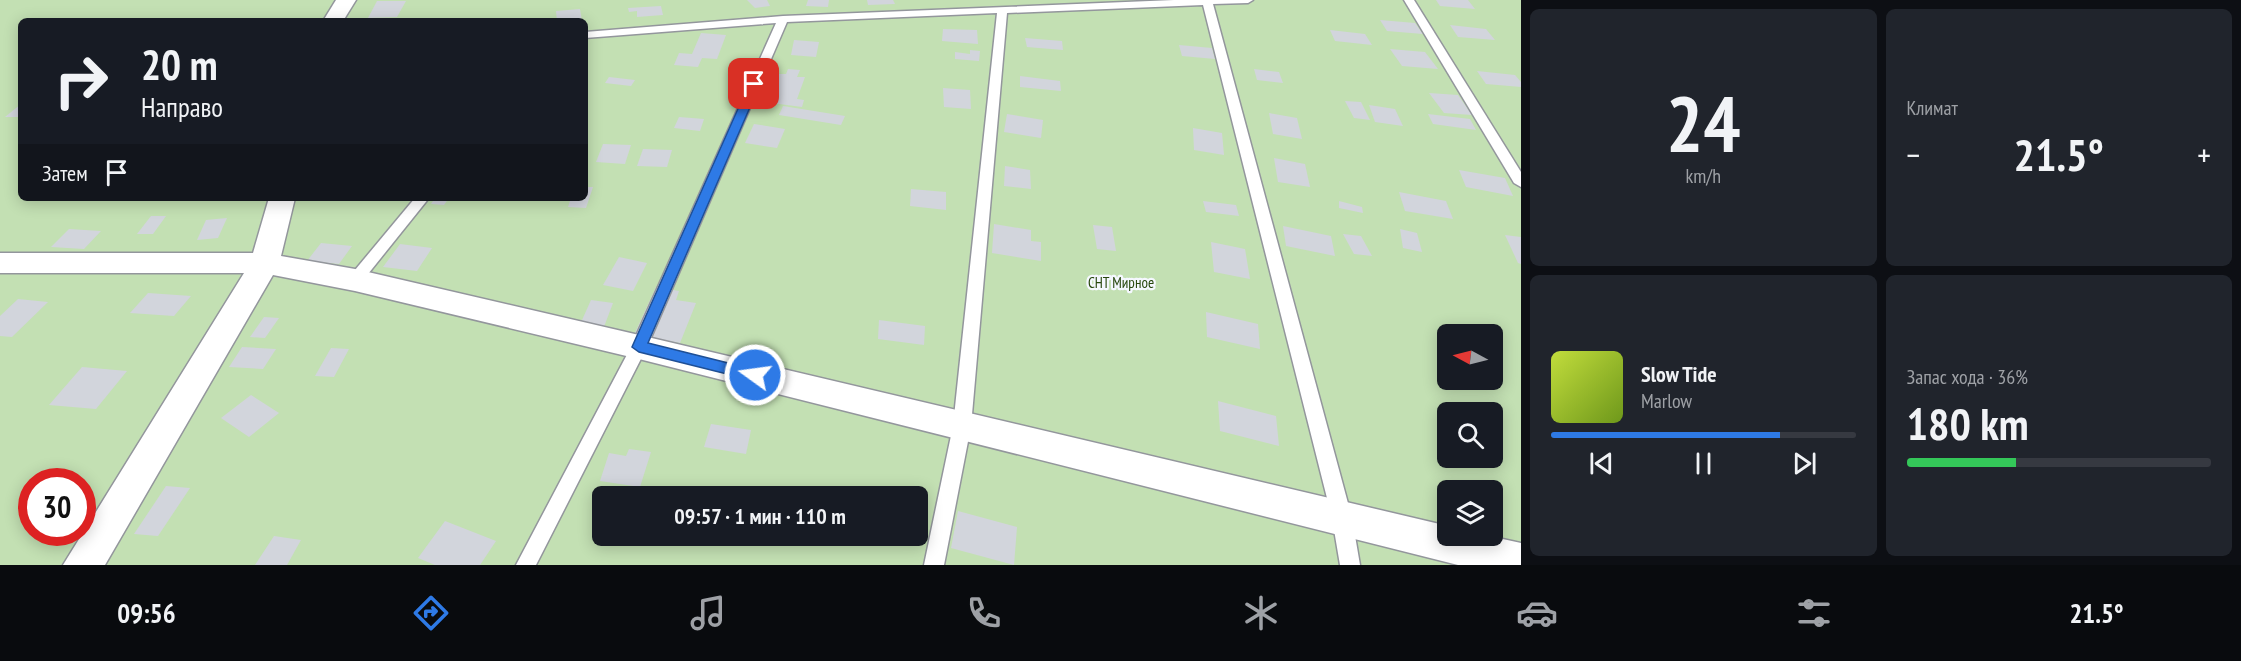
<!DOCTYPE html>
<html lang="ru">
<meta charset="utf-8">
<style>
:root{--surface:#171b24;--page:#20242c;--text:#f1f3f6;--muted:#9ea1a6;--line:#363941;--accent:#2e7ae6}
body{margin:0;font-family:"PT Sans Narrow",sans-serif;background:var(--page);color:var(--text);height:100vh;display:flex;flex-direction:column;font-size:22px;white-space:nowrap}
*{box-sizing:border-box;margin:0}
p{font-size:20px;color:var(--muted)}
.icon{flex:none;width:33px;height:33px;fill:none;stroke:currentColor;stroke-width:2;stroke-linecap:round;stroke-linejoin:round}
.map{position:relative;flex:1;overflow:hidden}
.side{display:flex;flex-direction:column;gap:9px;padding:9px;background:#0d0f14;width:720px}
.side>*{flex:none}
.guide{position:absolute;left:18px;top:18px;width:570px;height:183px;border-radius:9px;box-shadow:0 3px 15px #0003;background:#171b24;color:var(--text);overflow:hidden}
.needle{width:39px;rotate:277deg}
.controls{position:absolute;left:1437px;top:324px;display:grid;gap:12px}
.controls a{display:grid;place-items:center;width:66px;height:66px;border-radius:9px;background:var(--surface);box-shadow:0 3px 15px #0003;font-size:30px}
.speed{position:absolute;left:18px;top:468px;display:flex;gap:12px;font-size:30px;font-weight:700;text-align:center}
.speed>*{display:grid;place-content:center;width:78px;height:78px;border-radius:50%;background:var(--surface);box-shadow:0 3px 15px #0003;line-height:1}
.speed .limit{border:9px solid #d22;background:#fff;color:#111}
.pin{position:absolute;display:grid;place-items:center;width:51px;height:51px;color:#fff;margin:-26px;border-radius:12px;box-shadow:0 3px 9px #0006}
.me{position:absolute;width:66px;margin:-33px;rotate:284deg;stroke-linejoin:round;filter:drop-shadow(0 0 4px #0008)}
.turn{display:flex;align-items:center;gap:21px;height:126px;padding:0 24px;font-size:27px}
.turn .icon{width:78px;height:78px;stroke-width:2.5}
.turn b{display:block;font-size:42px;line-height:51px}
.then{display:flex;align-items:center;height:57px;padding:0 24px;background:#0003;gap:12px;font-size:22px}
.big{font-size:45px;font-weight:800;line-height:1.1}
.side .widget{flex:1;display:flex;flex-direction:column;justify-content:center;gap:9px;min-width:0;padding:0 21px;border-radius:9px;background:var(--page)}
.side .dial{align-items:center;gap:0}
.dial b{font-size:78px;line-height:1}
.song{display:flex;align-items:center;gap:18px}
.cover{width:72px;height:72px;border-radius:9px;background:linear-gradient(135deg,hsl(70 70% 55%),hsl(80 70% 35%))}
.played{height:6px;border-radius:3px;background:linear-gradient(90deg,var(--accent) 75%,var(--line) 75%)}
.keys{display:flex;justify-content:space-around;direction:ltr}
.heat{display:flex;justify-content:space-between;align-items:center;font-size:33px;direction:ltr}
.charge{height:9px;border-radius:4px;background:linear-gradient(90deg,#34c759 36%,var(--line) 0)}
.side .tiles{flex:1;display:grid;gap:9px;grid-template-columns:repeat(2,1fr)}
.trip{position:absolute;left:592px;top:486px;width:336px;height:60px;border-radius:9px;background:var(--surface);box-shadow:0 3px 15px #0003;font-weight:800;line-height:60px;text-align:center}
.dock{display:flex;height:96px;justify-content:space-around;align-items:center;background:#090b0e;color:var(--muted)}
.dock .icon{width:42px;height:42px}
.dock .selected{color:var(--accent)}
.dock b{font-size:27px;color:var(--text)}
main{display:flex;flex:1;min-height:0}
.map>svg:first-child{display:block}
.green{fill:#c3e0b3;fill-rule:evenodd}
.building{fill:#d2d5dc}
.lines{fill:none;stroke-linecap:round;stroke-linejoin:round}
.lane-casing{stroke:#93969c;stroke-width:3}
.street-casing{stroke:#93969c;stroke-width:3}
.lane{fill:#fff;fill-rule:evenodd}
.street{fill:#fff;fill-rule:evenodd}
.route{fill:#2e7ae6;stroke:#1e4f96;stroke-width:1.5}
.labels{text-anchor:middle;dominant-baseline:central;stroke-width:4.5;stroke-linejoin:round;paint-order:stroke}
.park-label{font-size:15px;fill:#27470d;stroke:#f5f8ff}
</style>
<main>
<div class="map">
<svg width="1521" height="565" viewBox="0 0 1521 565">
<rect width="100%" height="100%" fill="#f5f8ff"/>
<path class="green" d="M0 0H1521V565H0ZM21 21H585V198H21ZM1448 334H1492V380H1448ZM1448 412H1492V458H1448ZM32 482H82V532H32ZM1448 490H1492V536H1448ZM603 496H918V536H603Z"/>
<g class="building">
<path d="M747 0H767L770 6 755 8Z"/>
<path d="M808 0H829L828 7 806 6Z"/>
<path d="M867 0H893L895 4 868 5Z"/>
<path d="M1436 0H1468L1475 9 1440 6Z"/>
<path d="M377 1H406L397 17 368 18Z"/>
<path d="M661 6 663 15 637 17V11L629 12 628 8Z"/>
<path d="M580 9 582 21H557L556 11Z"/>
<path d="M1380 20 1415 23 1423 34 1387 31Z"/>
<path d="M1450 25 1486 29 1495 40 1458 37Z"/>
<path d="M943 29 977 30 978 44 942 41Z"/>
<path d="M1330 30 1365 34 1372 45 1335 41Z"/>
<path d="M701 33 726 35 717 59 702 58 698 67 674 65 679 53 692 54Z"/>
<path d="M1025 38 1062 41 1063 50 1027 47Z"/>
<path d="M794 40 819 42 816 57 791 55Z"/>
<path d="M1179 45 1212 48 1215 59 1182 56Z"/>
<path d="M1390 49 1425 52 1438 69 1402 66Z"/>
<path d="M970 50 980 51 979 61 955 59V52L970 54Z"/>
<path d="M788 69 800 70 797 77H805L797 99 804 100 802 107 756 101 760 92 770 93 778 74H786Z"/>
<path d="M1254 69 1279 72 1283 83 1257 80Z"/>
<path d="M1477 71 1515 75 1521 82V87L1486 84Z"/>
<path d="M1020 76 1060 81 1061 91 1020 87Z"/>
<path d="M609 77 635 80 631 86 605 83Z"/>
<path d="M943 88 970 90 971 109 944 107Z"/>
<path d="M1429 93 1458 95 1472 115 1444 113Z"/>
<path d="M1345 101 1361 102 1370 120 1354 118Z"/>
<path d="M21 104V117H5Z"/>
<path d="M1369 105 1395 109 1403 126 1375 122Z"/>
<path d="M783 106 845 116 841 125 779 115Z"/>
<path d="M1269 113 1297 118 1302 139 1273 134Z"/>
<path d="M1007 114 1043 120 1041 138 1004 132Z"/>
<path d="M1428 114 1470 119 1476 130 1433 124Z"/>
<path d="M679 117 704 119 700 131 674 128Z"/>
<path d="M754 124 785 129 777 148 745 143Z"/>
<path d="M1193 128 1222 133 1224 155 1194 150Z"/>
<path d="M603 144 631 145 625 164 596 162Z"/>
<path d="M643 149 672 150 667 167 637 166Z"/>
<path d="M1274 158 1305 164 1310 187 1278 182Z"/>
<path d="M1005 166 1030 170 1031 189 1004 186Z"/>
<path d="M1459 170 1505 178 1513 196 1466 187Z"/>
<path d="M585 187H593L586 208 568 207 571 198H585Z"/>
<path d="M911 189 946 192V210L910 206Z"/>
<path d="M1399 192 1446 201 1453 219 1405 211Z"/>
<path d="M435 198H449L444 205 431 204Z"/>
<path d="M1203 201 1236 205 1239 216 1206 212Z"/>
<path d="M1339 201 1362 207 1363 213 1339 208Z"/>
<path d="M151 216H166L153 234H137Z"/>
<path d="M227 218 218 238 197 240 206 220Z"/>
<path d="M994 224 1031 230V241L1041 242V261L992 253Z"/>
<path d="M1093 225 1112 227 1116 251 1097 249Z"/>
<path d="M1283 226 1331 236 1335 256 1286 246Z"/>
<path d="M69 229 101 231 84 249 51 247Z"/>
<path d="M1400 229 1417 233 1422 252 1403 248Z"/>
<path d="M1343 234 1361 236 1372 256 1354 254Z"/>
<path d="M1505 235 1521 237V264L1518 263Z"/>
<path d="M1211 242 1245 249 1250 279 1214 272Z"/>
<path d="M321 243 352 246 339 264 307 261Z"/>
<path d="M400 244 432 248 417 271 383 267Z"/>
<path d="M619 257 647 263 633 291 603 285Z"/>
<path d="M656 287 679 291 676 300 696 303 680 343 634 335Z"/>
<path d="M148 293 191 296 174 316 130 313Z"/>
<path d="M18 299 48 302 12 337 0 336V316Z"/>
<path d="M591 300 613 303 602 332 578 329Z"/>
<path d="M1206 312 1258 324 1260 349 1207 337Z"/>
<path d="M264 317 279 318 265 338 250 337Z"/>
<path d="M879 320 925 326 924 345 878 339Z"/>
<path d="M242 347 276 349 263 369 229 367Z"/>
<path d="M331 348 349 349 334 377 315 376Z"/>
<path d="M82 367 127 371 96 409 49 405Z"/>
<path d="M251 395 279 413 249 437 221 418Z"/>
<path d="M1218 401 1276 416 1279 446 1220 431Z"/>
<path d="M711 424 751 430 746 454 704 447Z"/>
<path d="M629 449 651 452 640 487 600 481 609 453 626 456Z"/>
<path d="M166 486 190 488 158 536 134 534Z"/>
<path d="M958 511 1017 527 1014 565 951 548Z"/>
<path d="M445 521 496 541 480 565H435L418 558Z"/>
<path d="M274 536 301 540 287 565H255Z"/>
</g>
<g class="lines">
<defs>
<g id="lane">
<path d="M1174 0H1253L1248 3 1213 4 1352 518 1360 565H1340L1332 518 1203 5 1007 13 971 426 944 565H924L953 426 997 13 787 22 647 347 536 565H516L631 347 776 23 585 38V32L783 16Z"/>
<path d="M1404 0H1414L1521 172V187L1514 183Z"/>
<path d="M415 198H429L360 284H350L348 280 350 276Z"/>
</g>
<g id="street">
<path d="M336 0H356L343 21H323Z"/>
<path d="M269 198H295L281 256 355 269 639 335 1448 526V536H1489L1521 543V565H1458L639 359 355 291 273 275 105 565H63L244 273H0V253H253Z"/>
</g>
</defs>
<use href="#lane" class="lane-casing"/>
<use href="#street" class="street-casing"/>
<use href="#lane" class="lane"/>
<use href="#street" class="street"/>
</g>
<path class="route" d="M754 81 760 84 648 343 760 371 762 375 760 379 755 381 639 352 632 347 749 84Z"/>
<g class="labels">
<g class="park-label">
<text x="1121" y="282">СНТ Мирное</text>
</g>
</g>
</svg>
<div class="controls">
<a><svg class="needle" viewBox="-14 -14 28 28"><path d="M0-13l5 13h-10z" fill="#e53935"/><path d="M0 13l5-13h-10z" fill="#9ea1a6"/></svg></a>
<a><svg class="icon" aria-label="search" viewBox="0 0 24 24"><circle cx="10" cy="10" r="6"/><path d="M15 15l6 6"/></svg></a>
<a><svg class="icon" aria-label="layers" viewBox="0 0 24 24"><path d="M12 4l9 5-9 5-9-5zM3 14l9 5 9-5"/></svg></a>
</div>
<div class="speed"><div class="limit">30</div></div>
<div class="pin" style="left:754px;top:84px;background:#d93025"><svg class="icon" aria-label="arrive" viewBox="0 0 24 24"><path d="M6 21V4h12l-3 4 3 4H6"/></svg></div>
<svg class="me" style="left:755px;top:375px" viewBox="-20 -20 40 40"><circle r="17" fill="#2e7ae6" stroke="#fff" stroke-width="3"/><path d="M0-11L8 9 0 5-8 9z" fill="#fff"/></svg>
<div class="trip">09:57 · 1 мин · 110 m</div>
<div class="guide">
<div class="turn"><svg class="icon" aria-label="right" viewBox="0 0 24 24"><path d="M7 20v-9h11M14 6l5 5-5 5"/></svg><div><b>20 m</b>Направо</div></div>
<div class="then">Затем<svg class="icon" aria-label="arrive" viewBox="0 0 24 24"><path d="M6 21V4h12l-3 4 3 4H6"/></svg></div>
</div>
</div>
<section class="side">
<div class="tiles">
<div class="widget dial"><b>24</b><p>km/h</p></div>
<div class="widget"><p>Климат</p>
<div class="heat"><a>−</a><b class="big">21.5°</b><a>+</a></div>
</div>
<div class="widget">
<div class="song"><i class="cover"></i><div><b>Slow Tide</b><p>Marlow</p></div></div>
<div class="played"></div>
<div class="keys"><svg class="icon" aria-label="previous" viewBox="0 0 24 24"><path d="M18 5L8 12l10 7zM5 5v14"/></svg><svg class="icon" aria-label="pause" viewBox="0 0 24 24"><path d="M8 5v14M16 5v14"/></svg><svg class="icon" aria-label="next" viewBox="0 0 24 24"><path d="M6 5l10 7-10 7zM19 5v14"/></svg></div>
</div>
<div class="widget"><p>Запас хода · 36%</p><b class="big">180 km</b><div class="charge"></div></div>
</div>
</section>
</main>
<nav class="dock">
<b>09:56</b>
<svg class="icon selected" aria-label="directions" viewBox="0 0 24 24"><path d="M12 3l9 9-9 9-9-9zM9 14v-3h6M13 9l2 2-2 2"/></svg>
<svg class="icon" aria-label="music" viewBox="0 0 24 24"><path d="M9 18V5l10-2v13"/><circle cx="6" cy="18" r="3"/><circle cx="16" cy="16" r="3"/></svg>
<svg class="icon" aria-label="phone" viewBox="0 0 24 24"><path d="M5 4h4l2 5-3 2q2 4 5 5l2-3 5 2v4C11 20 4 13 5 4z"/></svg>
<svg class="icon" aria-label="climate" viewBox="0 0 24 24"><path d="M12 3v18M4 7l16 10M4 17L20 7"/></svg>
<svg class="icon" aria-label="car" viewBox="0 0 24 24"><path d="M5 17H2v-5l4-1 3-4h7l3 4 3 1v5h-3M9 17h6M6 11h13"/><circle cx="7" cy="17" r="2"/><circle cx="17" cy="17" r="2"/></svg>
<svg class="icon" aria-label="filters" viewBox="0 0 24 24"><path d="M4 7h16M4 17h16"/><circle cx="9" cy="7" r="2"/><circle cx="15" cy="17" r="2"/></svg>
<b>21.5°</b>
</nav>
